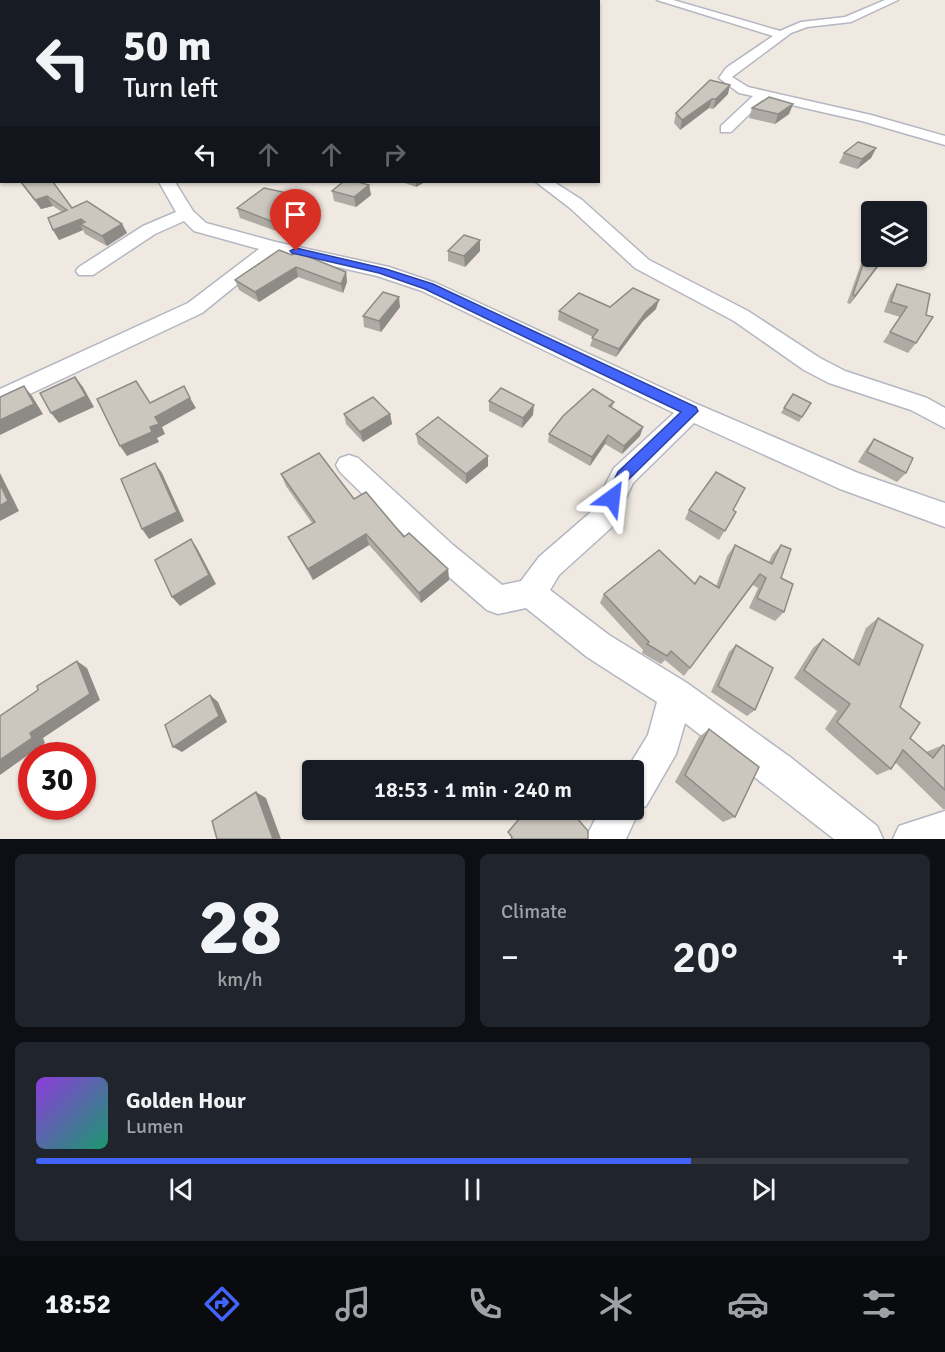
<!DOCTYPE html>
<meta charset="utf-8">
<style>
:root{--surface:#171b24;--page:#20242c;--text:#f1f3f6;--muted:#9ea1a6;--line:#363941;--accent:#4264fb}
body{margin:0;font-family:Signika,sans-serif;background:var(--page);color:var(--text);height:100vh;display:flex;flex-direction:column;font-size:22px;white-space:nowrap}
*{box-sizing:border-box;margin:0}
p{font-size:20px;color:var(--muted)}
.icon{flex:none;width:33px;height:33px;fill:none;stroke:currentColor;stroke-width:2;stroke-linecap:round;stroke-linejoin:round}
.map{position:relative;height:839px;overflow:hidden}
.side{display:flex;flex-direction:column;gap:15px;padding:15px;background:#0d0f14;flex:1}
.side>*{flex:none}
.banner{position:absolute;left:0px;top:0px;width:600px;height:183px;box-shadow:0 2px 4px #0004;background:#171b24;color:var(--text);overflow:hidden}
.buttons{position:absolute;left:861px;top:201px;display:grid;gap:12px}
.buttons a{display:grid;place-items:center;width:66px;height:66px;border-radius:6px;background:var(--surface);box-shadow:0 2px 4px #0004;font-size:30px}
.speed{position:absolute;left:18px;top:742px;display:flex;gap:12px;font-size:30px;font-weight:700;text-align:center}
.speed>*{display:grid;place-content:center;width:78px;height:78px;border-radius:50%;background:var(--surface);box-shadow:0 2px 4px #0004;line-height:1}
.speed .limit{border:9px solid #d22;background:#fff;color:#111}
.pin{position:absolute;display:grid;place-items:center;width:51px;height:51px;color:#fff;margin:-62px -26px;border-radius:50% 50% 50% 0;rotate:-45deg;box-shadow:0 0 6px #0007}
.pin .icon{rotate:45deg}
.me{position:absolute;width:66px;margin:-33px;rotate:30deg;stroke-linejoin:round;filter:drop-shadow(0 0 4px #0008)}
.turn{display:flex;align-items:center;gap:21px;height:126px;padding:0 24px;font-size:27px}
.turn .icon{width:78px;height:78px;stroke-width:2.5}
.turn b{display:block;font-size:42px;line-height:51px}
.lanes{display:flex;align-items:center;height:57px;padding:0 24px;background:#0003;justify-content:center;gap:30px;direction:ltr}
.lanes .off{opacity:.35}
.big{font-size:45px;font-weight:600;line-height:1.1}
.side .card{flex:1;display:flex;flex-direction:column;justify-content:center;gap:9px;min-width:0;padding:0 21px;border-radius:9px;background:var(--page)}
.side .dial{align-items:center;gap:0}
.dial b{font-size:78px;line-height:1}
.song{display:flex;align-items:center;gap:18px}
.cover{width:72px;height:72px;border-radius:9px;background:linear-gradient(135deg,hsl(270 70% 55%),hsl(160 70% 35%))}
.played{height:6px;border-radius:3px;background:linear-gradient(90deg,var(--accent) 75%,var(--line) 75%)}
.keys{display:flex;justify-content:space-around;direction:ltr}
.heat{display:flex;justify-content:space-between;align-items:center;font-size:33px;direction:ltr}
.side .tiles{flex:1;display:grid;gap:15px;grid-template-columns:1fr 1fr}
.card:last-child{grid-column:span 2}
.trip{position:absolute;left:302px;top:760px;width:342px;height:60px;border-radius:6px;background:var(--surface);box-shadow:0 2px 4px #0004;font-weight:600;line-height:60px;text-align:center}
.tabs{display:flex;height:96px;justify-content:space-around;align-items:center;background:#090b0e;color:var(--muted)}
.tabs .icon{width:42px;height:42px}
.tabs .current{color:var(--accent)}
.tabs b{font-size:27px;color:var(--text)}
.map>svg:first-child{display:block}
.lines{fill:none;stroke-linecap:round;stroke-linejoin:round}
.minor-casing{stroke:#b4b7c1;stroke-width:3}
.minor{fill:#fff;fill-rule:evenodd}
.wall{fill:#afaba4}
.shaded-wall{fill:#8e8b86}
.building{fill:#cbc7bf;stroke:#8e8b86;stroke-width:1.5}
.route{fill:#4264fb;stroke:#2b41a3;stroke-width:1.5}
</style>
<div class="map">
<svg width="945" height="839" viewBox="0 0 945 839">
<rect width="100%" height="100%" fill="#efe9e1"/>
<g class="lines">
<defs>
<g id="minor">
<path d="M227 0H238L239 2H228Z"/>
<path d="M657 0H673L780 31 801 22 845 17 885 0H898L851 22 807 27 791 33 732 77 748 87 871 115 945 136V145L862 121 765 99 731 132H721V126L753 96 739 93 719 78 726 68 773 36Z"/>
<rect x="0" y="40" width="2" height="7"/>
<path d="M0 112H2L0 121Z"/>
<path d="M2 169V179L0 180V170Z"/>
<path d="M159 182H175L193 211 206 223 276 242 389 267 436 283 699 405 858 473 945 503V527L840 489 694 423 633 483 612 527 559 575 550 590 609 635 687 683 790 757 877 826 883 839H834L685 723 676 754 646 806 640 808 626 839H585L600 810H633V771H626L648 735 657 702 587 657 526 608 498 614 487 610 433 563 340 472 336 465 340 458 349 455 358 458 453 545 502 585 521 581 539 557 592 511 614 468 674 413 422 291 377 276 276 253 202 313 0 408V389L188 303 259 249 194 231 184 221 155 234 93 275H79L76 271 79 267 143 226 176 212Z"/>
<path d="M536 182H554L582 200 649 260 748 311 820 358 845 371 927 398 945 408V428L911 410 829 383 804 370 734 321 635 268 570 208Z"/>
<path d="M945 811V839H893L899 826Z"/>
</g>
</defs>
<use href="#minor" class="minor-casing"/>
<use href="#minor" class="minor"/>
</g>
<g class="wall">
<path d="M710 80 728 94 713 109 709 108 680 130 674 123 676 113Z"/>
<path d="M793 104 789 114 775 124 749 118 752 108Z"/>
<path d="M876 148 871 158 857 169 839 163 844 153Z"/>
<path d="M20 182H53L72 208 122 224 127 233 107 246 85 234 83 230 59 240 53 230 62 212 53 206 41 209Z"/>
<path d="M402 182H425L416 187Z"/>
<path d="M369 185 371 195 356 207 334 201 332 191Z"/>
<path d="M312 207 279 232 240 218 237 208Z"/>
<path d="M868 250 885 256 850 304 847 303 863 258Z"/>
<path d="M448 251H480L465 267 448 261Z"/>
<path d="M292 255 346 272 347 282 343 293 298 277 259 302 239 290 235 280Z"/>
<path d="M897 284 930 294 916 343 908 353 883 342 900 317 884 312 890 295Z"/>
<path d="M400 307 381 332 364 327 363 316Z"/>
<path d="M610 307 656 309 643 321 616 357 590 346 593 337 558 320 559 311Z"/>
<path d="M793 394 811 403 799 422 781 413Z"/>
<path d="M489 401 533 415 522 428 489 411Z"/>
<path d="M614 402 612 408 643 427 640 436 622 454 605 444 590 466 548 442 549 434Z"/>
<path d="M344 414H390L392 424 363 442 346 424Z"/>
<path d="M416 434 488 466 466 484 418 444Z"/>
<path d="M874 439 906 473 897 482 858 462 866 449Z"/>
<path d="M281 474 354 499 404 537 448 569 449 580 421 603 369 545 313 580 294 548 288 537 312 523 286 486Z"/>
<path d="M689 510H733L736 512 719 540 685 519Z"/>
<path d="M735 545 769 562 772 555 781 545V578L784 612 775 621 749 608 758 588 753 585 684 676 665 660 661 664 642 653 643 650 600 603 604 594 694 584 700 576 716 586 727 556Z"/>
<path d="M878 618 900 707 910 738 926 752 943 745 945 746V809H943L896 763 891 769 877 775 825 729 837 711 794 678 813 648 823 639 853 660 866 628Z"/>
<path d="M736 645 755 710 747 716 711 692 729 652Z"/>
<path d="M709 729 735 817 723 822 675 782 699 737Z"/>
</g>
<g class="shaded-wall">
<path d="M730 85 728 94 713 109 716 99Z"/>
<path d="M712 99 709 108 680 130 682 120Z"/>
<path d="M793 104 789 114 775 124 778 114Z"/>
<path d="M876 148 871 158 857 169 862 159Z"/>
<path d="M416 182H425L416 187Z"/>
<path d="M369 185 371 195 356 207 354 197Z"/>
<path d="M47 196 53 206 41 209 35 200Z"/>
<path d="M310 198 312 207 279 232 276 223Z"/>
<path d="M81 219 86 228 80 224 83 230 59 240 53 230Z"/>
<path d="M122 224 127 233 107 246 102 236Z"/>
<path d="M480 240V251L465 267 464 256Z"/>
<path d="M885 256 881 263 850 304 855 296Z"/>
<path d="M296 267 298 277 259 302 255 292Z"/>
<path d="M346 272 347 282 343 293 341 284Z"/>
<path d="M399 297 400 307 381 332 379 321Z"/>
<path d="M659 300 656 309 643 321 616 357 619 349 646 312Z"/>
<path d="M75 377 83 387 94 407 59 423 51 413Z"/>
<path d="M24 386 32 396 43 414 0 435V420Z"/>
<path d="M190 398 196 408 162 427 165 434 157 438 159 442 127 456 120 446 150 427 155 417Z"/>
<path d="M534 405 533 415 522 428 523 418Z"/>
<path d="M390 414 392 424 363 442 360 432Z"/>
<path d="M643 427 640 436 622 454 624 446Z"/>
<path d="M608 435 605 444 590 466 592 457Z"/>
<path d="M488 456V466L466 484V474Z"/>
<path d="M155 463 162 473 184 521 149 539 142 529Z"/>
<path d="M0 473 19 511 0 521Z"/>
<path d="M366 534 369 545 313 580 308 569Z"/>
<path d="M191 539 197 548 216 584 180 606 172 597Z"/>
<path d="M448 569 449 580 421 603 419 593Z"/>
<path d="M77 661 87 668 100 700 43 738 45 743 0 775V760L30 733Z"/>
<path d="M210 695 218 702 227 722 182 752 173 747Z"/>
<path d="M256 792 266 798 281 839H273Z"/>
</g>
<g class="building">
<path d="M710 80 730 85 716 99H712L682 120 676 113Z"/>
<path d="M769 97 793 104 778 114 752 108Z"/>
<path d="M858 142 876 148 862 159 844 153Z"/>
<path d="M21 182H53L72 208 87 201 122 224 102 236 80 224 85 222 81 219 53 230 48 218 67 210 47 196 35 200Z"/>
<path d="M343 182H358L369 185 354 197 332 191Z"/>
<path d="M264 188 310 198 276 223 237 208Z"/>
<path d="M464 235 480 240 464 256 448 251Z"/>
<path d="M279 250 292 255 297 252 346 272 341 284 296 267 255 292 235 280Z"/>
<path d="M868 250H872V256H885L855 296 853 294Z"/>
<path d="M897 284 930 294 926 315 933 317 916 343 890 332 907 307 891 302Z"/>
<path d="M633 288 659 300 646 312 619 349 592 338 598 330 559 311 579 293 610 307Z"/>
<path d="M383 292 399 297 379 321 363 316Z"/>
<path d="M75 377 86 396 51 413 40 393Z"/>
<path d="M136 381 150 403 184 386 190 398 155 417 159 424 150 427 152 432 120 446 97 399Z"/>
<path d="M24 386 34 404 0 420V397Z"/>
<path d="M501 388 534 405 523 418 489 401Z"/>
<path d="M593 389 614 402 609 406 643 427 624 446 608 435 592 457 549 434 563 416Z"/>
<path d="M793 394 811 403 802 417 784 408Z"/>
<path d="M373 397 390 414 360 432 344 414Z"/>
<path d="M438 417 488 456 466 474 416 434Z"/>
<path d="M874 439 913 458 906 473 867 452Z"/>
<path d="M319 453 354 499 366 492 404 537 409 533 448 569 419 593 366 534 308 569 288 537 315 522 281 474Z"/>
<path d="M155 463 177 512 142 529 121 479Z"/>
<path d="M716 472 745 488 733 510 736 512 725 531 689 510Z"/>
<path d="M0 484 8 501 0 506Z"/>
<path d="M191 539 209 575 172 597 155 560Z"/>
<path d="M735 545 772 564 781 545 791 549 781 578 793 584 784 612 757 598 766 578 760 574 690 668 671 651 667 656 647 644 649 642 604 594 659 550 695 584 700 576 719 588Z"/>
<path d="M878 618 923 645 900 707 920 723 910 738 933 758 943 745 945 746V790L903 750 891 769 837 722 850 704 804 670 823 639 859 665Z"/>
<path d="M736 645 773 668 755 710 718 686Z"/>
<path d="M77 661 90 694 30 733 32 738 0 760V716L38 690 37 686Z"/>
<path d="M210 695 219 716 173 747 165 725Z"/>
<path d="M709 729 759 767 735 817 685 775Z"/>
<path d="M256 792 273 839H217L212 821Z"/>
<path d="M527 810H541L546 816 551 810H570L588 831V839H511L512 837 508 832Z"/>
</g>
<path class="route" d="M296 248 386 269 433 284 696 407 698 411 628 480 618 502H607L605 498 618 472 681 412 425 289 379 273 292 253 290 251Z"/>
</svg>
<div class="buttons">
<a><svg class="icon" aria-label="layers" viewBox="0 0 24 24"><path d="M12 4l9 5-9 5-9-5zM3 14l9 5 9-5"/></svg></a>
</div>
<div class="speed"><div class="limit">30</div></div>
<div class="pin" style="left:296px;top:251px;background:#d93025"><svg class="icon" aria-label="arrive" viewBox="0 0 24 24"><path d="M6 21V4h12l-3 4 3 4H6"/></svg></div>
<svg class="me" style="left:612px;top:498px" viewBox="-20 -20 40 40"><path d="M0-17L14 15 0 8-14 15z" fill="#4264fb" stroke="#fff" stroke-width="4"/></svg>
<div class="trip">18:53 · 1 min · 240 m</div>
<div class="banner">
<div class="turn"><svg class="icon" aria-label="left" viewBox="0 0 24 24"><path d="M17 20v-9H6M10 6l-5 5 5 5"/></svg><div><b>50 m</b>Turn left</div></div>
<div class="lanes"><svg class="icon" aria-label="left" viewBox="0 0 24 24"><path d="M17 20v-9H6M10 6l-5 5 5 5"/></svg><svg class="icon off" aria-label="ahead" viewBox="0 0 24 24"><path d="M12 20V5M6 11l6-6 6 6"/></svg><svg class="icon off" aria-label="ahead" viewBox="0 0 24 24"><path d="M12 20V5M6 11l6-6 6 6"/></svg><svg class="icon off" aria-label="right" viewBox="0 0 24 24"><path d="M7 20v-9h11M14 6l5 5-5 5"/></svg></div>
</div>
</div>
<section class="side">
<div class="tiles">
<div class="card dial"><b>28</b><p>km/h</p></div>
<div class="card"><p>Climate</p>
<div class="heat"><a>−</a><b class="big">20°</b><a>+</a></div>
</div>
<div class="card">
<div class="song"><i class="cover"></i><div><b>Golden Hour</b><p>Lumen</p></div></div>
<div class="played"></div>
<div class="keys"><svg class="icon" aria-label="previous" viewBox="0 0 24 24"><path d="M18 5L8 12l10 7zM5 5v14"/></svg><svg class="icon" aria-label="pause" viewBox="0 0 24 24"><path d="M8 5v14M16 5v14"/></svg><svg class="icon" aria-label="next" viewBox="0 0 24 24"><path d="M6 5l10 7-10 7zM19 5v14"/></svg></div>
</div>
</div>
</section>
<nav class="tabs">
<b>18:52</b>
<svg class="icon current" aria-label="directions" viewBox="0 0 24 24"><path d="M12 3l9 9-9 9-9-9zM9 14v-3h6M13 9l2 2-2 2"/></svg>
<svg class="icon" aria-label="music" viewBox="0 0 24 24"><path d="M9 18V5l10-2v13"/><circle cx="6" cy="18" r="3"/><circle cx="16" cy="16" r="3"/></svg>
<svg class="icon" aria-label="phone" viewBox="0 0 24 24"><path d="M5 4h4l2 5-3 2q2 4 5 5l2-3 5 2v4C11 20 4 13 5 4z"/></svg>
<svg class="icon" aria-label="climate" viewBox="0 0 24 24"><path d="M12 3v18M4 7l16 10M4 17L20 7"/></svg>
<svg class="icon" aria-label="car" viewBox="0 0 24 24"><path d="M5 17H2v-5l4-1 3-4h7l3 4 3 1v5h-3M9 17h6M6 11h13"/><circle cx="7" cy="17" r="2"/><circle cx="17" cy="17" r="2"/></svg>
<svg class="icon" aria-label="filters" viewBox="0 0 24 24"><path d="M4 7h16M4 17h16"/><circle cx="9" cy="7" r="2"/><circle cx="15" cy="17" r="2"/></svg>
</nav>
